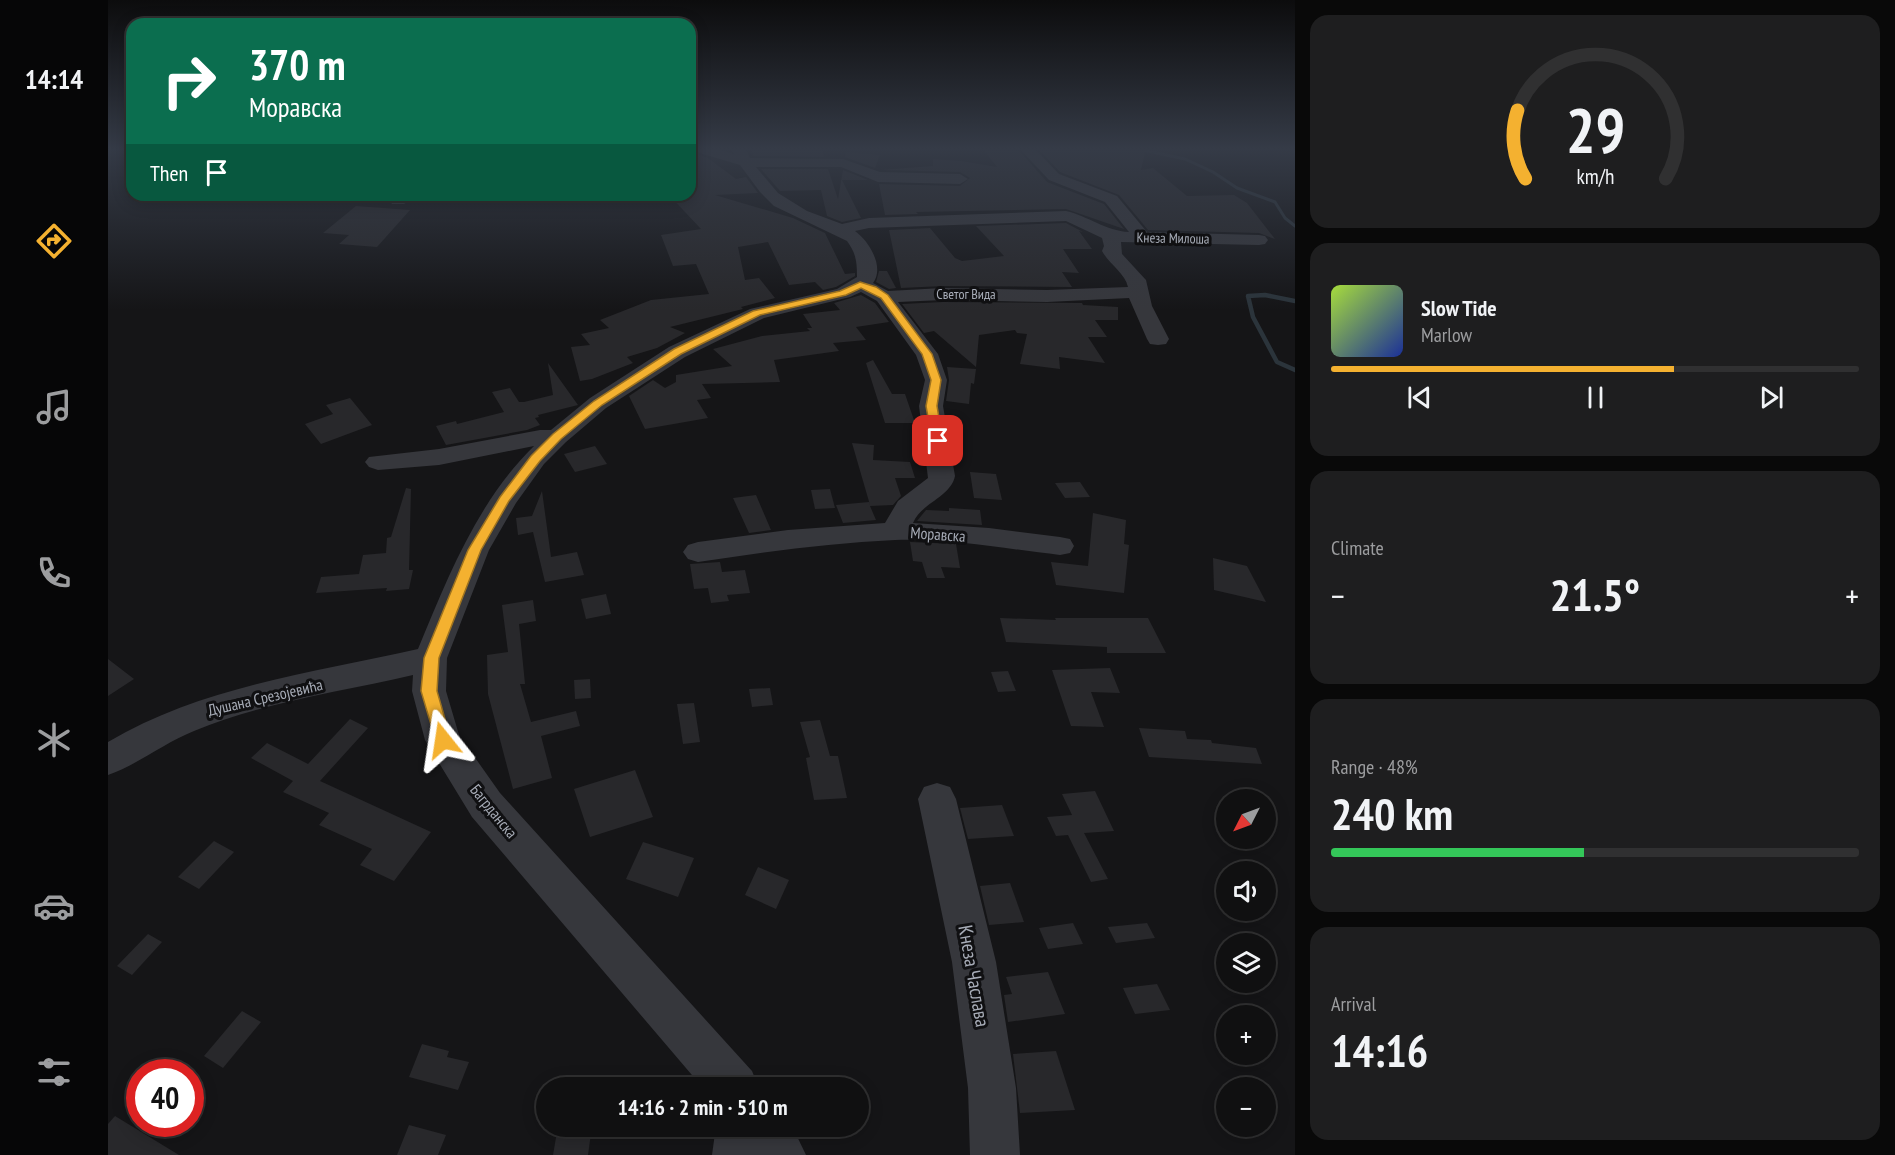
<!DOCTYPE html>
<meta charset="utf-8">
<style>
:root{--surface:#101011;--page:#1e1e1f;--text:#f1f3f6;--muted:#9c9d9f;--line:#303031;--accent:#f4b130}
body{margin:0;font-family:"PT Sans Narrow",sans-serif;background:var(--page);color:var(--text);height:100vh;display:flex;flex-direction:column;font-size:22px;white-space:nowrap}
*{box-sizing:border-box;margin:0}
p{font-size:20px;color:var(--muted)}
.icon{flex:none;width:33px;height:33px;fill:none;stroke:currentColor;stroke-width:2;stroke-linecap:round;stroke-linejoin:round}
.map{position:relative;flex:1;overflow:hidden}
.side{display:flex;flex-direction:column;gap:15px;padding:15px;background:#090909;width:600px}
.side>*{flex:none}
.top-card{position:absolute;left:18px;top:18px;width:570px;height:183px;border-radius:18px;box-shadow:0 3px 15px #0003,0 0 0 2px var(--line);background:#0b6e4f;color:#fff;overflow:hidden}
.needle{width:39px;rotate:228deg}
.controls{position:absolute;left:1108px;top:789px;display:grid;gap:12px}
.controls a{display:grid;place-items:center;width:60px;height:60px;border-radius:50%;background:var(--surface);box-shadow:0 3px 15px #0003,0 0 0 2px var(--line);font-size:30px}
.speed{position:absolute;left:18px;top:1059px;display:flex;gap:12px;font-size:30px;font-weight:700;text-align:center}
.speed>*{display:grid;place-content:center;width:78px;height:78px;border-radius:50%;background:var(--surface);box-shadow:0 3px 15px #0003,0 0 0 2px var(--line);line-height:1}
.speed .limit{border:9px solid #d22;background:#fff;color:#111}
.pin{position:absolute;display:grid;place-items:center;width:51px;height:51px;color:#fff;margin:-26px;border-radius:12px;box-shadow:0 3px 9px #0006}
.me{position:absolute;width:66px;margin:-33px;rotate:345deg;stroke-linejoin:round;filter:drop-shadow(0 0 4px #0008)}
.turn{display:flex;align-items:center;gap:21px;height:126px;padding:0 24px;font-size:27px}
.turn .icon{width:78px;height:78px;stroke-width:2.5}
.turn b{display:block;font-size:42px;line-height:51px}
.then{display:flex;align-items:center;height:57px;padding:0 24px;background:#0003;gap:12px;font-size:22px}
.big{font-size:45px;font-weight:600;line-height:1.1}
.side .tile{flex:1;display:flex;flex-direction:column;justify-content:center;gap:9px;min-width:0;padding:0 21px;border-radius:18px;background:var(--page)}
.side .dial{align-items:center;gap:0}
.dial svg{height:156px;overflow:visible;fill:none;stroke:var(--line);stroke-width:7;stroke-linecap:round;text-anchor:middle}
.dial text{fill:var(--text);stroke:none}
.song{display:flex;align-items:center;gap:18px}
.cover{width:72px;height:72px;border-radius:9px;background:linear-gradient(135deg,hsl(80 70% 55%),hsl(230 70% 35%))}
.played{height:6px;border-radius:3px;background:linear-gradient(90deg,var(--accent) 65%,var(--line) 65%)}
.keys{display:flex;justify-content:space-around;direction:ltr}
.heat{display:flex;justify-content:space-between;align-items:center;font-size:33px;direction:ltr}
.charge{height:9px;border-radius:4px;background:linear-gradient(90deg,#34c759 48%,var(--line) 0)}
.trip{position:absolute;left:428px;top:1077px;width:333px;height:60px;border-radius:30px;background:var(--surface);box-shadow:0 3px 15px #0003,0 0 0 2px var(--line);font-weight:600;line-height:60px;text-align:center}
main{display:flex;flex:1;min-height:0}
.tab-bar{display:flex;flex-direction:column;width:108px;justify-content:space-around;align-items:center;background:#060607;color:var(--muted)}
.tab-bar .icon{width:42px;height:42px}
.tab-bar .current{color:var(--accent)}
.tab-bar b{font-size:27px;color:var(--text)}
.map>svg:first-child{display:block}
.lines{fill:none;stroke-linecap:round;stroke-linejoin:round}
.stream-far1{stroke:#2b343b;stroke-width:3}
.stream{stroke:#2b343b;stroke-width:4.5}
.building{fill:#28282b}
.minor{fill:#36373c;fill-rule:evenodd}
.route{fill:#f4b130;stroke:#9f731f;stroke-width:1.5}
.labels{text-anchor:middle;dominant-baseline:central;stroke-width:6;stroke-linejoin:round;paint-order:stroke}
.far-street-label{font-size:14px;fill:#a7acb7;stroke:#101012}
.street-label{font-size:16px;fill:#a7acb7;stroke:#101012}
.near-street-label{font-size:20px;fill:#a7acb7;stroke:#101012}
</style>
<main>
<nav class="tab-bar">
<b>14:14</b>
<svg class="icon current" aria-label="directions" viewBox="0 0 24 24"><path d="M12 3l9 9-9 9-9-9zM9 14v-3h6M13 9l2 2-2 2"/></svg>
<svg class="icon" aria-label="music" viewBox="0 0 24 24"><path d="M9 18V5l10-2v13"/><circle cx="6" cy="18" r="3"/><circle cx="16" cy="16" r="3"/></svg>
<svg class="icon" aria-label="phone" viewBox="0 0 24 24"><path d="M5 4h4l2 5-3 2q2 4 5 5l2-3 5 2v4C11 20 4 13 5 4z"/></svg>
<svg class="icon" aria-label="climate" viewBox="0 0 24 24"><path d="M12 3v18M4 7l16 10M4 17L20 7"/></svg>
<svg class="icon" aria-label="car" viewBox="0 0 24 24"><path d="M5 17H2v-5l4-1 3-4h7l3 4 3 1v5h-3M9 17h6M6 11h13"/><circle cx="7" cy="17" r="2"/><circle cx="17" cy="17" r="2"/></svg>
<svg class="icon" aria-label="filters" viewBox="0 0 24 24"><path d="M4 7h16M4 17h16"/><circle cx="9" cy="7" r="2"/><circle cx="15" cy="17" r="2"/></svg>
</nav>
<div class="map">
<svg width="1187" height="1155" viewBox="0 0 1187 1155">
<rect width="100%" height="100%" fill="#151517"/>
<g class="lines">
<path class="stream-far1" d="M1025 148 1077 159 1105 172 1129 188 1167 202 1177 218 1187 226"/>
<path class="stream" d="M1187 301 1157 295 1140 296 1145 317 1169 362 1187 370"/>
</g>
<g class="building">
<path d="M663 148H714L716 157 646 156 642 149Z"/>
<path d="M874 148H909L939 182 996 204 1016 229 958 209 808 212 810 214 777 215 771 184 852 186 862 178 852 172 772 170 825 166V159L853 161 889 167Z"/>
<path d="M929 148H1038L1033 170 1045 168 1079 196 1126 195 1139 203 1167 239 1151 233 1040 230 1011 195 952 172Z"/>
<path d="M738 152 772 155 767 168 737 157Z"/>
<path d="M589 154 600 158 628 179 638 177 650 193 607 195 685 218 717 233 737 274 747 273V276L728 287 715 290 707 282 681 285 660 242 630 247 637 280 651 278 667 298 633 307 635 309 562 327 577 333 549 348 519 357 525 363 484 379 472 381 463 347 482 345 473 334 501 328 492 320 543 300 601 294 588 264 565 266 553 235 593 229 561 195H582V155Z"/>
<path d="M653 169H720L730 199 735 170 760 180H734L753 218 734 222 719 216 713 190 672 191Z"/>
<path d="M248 206 302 210 269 247 231 244 241 235 215 233Z"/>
<path d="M958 223 975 232 971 231 984 249H955L971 273 954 272 964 287 835 286 793 288 781 230 822 228 847 258 854 261 896 256 868 226Z"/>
<path d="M771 271H779L788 288 781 289 768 282Z"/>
<path d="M753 295 767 303 781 322 748 327 758 340 725 343 731 351 666 360 672 382 594 384 603 398 589 400 600 418 537 429 521 396 545 380 557 388 568 382V375L624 366 605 349 654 336 702 331 699 328H704L695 314 732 310 726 303Z"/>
<path d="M835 302 974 303 975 305 1010 307V320H987L999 337H980L997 363 951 357 952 369 912 364 919 334 909 333 907 330 871 335 868 367 826 331 816 333 794 304Z"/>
<path d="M765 360 784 394H797L807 423H777L758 363Z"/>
<path d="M440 363 470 405 430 415 431 417 427 418 432 425 419 430 338 445 328 426 348 421 349 424 396 412 384 392 402 388 411 402H416L445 395Z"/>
<path d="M839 367 868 369 866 384 863 383 861 404 838 401 841 380Z"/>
<path d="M242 398 264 425 213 444 197 424 225 414 218 405Z"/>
<path d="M744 443 766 445 765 460 802 462 807 478H787L793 496 785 505 762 506 768 520 735 523 728 505 761 502 762 505Z"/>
<path d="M487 446 499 464 467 472 456 454Z"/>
<path d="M862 472 888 474 894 500 866 498Z"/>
<path d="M972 482 982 497 957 498 947 483Z"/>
<path d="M298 488 303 489 301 570H305L301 589 278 591 279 588 208 593 213 577 251 574 255 555 278 553 279 538 283 537Z"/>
<path d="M722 489 727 508 707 509 703 490Z"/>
<path d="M434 491 443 557 469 552 476 575 437 582 425 532 410 535 408 518 424 516Z"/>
<path d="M648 495 663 530 641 533 625 498Z"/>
<path d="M841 508 872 510 874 525 809 521 818 510 841 511Z"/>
<path d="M985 513 1018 520 1016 544 1021 545 1016 593 948 585 943 562 980 566Z"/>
<path d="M802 542 848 544 852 568 833 567 837 578H819L814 562 805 561Z"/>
<path d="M1105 558 1139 566 1158 602 1106 590Z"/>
<path d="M612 562 614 572 637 570 642 593 619 595 621 601 603 603 600 588 586 589 582 564Z"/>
<path d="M498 594 503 614 478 619 473 599Z"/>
<path d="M425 600 428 621 411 624 417 684H412L423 722 468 711 472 726 433 736 444 778 405 789 380 694 379 655 400 652 394 605Z"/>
<path d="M892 618 948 620 947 618H1040L1058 653H999V647L898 642Z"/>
<path d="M0 659 26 679 0 696Z"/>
<path d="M1002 668 1012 693 983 692 996 727 963 726 944 670Z"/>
<path d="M900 671 908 691 890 692 883 672Z"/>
<path d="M482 679 483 698 467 699 466 680Z"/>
<path d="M662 688 665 705 644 707 641 689Z"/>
<path d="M586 703 592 742 575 744 569 704Z"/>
<path d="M242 719 260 728 212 781 323 832 286 881 252 865 264 849 211 825 221 813 175 792 185 781 143 758 159 743 200 764Z"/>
<path d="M712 720 722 756H730L739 798 706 800 698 758 702 757 692 722Z"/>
<path d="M1031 728 1077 731 1079 739 1103 740 1104 743 1148 748 1154 764 1041 757Z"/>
<path d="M527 770 545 817 482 837 466 789Z"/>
<path d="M987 791 1006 831 976 833 1000 879 983 882 960 835 948 836 939 817 964 815 954 794Z"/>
<path d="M894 805 906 836 860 839 852 808Z"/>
<path d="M106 841 126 852 91 889 70 877Z"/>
<path d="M535 842 586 858 570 897 518 879Z"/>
<path d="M650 867 681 880 668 909 637 895Z"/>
<path d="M902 883 916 922 881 925 872 886Z"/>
<path d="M965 923 975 944 940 949 931 928Z"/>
<path d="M1039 923 1047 938 1008 943 1000 927Z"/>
<path d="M40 934 54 942 24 975 9 966Z"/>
<path d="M940 972 957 1014 900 1022 896 995 904 994 898 977Z"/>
<path d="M1049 984 1062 1010 1027 1014 1015 988Z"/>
<path d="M134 1011 153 1022 115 1068 96 1056Z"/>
<path d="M314 1044 341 1051 339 1057 361 1062 350 1090 301 1077Z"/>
<path d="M948 1051 967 1110 912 1113 905 1054Z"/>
<path d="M7 1116 71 1155H0V1124Z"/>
<path d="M301 1125 338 1135 330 1155H289Z"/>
<path d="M450 1126H484L480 1155H445Z"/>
</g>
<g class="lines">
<g class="minor">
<path d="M583 148H605L626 154 623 148H637L642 158 735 159 772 172 852 174 860 179 852 184 770 182 733 167H648L670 193 699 211 734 224 761 218 958 211C980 216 998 231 1021 232L997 202 941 180 911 148H926L951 174 1009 196 1039 232 1151 235 1157 236 1160 240 1157 244 1151 245 1013 242 1014 254 1038 280 1044 306 1061 339 1058 344 1050 345 1042 344 1039 339 1021 298 939 302 835 300 790 302 830 354 839 380 835 406 847 476C843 497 813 503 805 523L881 528 952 537 962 539 966 546 962 553 952 555C900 549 839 538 787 540 721 543 655 552 590 562L580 559 575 552 580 545 590 542 680 530 777 523 790 501 820 478 811 406 817 380 808 355 769 301 753 292 742 297 656 318 577 357 498 408 458 442 436 464 408 503 381 550 339 658 338 691 351 735 392 793 644 1071 651 1088H595L364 817 317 740 304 691 305 675C232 692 156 702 86 731 56 743 29 765 0 775V742C94 686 205 673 310 649 340 577 369 502 426 446L331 465 270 470 261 467 257 462 261 457 331 449 432 430H443L482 398 561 347 642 309 729 289 749 277C749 262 748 253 739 241L666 206 652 192 632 165 585 151ZM958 221 994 238 996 246 994 251C1001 264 1017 273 1020 287L939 290 835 288 780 291 765 283C777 267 761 241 747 231L761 228Z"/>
<path d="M290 195H312L296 204H284L282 201Z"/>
<path d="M829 783 842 787 848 799 888 962 908 1088 912 1155H862L860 1088 844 962 810 799 816 787Z"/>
<path d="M608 1126H684L698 1155H604Z"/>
</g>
</g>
<linearGradient id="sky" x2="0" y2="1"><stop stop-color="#0c0c0d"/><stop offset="0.48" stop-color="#353b47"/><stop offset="1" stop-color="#353b47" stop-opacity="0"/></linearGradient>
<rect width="1187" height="310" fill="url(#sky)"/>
<path class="route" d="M752 282 768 287 780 295 824 354 833 380 829 406 835 441 834 444 830 445 824 441 818 406 823 380 814 354 773 298 753 288 738 295 652 315 573 354 494 405 453 439 432 461 401 501 373 550 331 658 329 691 343 740 341 745 335 747 329 745 313 691 316 658 360 550 392 497 423 456 445 434 486 401 566 349 645 311 732 291Z"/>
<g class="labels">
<g class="far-street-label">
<text transform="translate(1065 238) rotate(1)">Кнеза Милоша</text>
<text x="858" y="294">Светог Вида</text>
</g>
<g class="street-label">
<text transform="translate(830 534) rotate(4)">Моравска</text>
<text transform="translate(157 697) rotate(-13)">Душана Срезојевића</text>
<text transform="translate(386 811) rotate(51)">Багрданска</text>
</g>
<g class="near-street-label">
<text transform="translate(866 976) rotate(80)">Кнеза Часлава</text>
</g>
</g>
</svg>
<div class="controls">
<a><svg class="needle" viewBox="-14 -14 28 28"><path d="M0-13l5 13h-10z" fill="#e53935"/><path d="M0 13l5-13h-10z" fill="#9c9d9f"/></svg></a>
<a><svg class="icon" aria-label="sound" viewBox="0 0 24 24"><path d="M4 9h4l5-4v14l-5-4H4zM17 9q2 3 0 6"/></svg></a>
<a><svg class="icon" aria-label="layers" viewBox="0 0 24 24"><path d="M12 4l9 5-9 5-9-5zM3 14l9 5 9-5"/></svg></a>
<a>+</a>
<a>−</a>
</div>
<div class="speed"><div class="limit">40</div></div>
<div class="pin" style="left:830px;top:441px;background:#d93025"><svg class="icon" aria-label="arrive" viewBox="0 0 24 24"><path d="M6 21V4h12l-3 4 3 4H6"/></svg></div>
<svg class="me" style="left:335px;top:740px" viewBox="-20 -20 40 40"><path d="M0-17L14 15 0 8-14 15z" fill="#f4b130" stroke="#fff" stroke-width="4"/></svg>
<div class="trip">14:16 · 2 min · 510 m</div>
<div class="top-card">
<div class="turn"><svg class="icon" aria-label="right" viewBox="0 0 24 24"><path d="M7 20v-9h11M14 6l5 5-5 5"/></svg><div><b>370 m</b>Моравска</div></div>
<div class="then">Then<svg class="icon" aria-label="arrive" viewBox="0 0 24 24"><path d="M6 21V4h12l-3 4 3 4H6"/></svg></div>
</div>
</div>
<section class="side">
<div class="tile dial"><svg viewBox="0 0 100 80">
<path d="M14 69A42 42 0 1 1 86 69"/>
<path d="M14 69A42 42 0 0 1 10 34" stroke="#f4b130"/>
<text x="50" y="56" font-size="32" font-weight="700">29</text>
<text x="50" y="72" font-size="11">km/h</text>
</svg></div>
<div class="tile">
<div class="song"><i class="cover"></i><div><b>Slow Tide</b><p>Marlow</p></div></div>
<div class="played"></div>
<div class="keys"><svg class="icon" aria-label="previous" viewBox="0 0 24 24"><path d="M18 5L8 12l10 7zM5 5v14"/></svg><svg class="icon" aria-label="pause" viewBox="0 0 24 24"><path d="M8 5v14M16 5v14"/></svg><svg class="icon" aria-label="next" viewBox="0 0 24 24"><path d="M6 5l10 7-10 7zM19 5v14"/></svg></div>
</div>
<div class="tile"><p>Climate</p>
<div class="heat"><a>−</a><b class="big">21.5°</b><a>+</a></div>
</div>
<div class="tile"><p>Range · 48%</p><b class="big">240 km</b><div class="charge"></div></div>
<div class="tile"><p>Arrival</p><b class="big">14:16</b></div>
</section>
</main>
